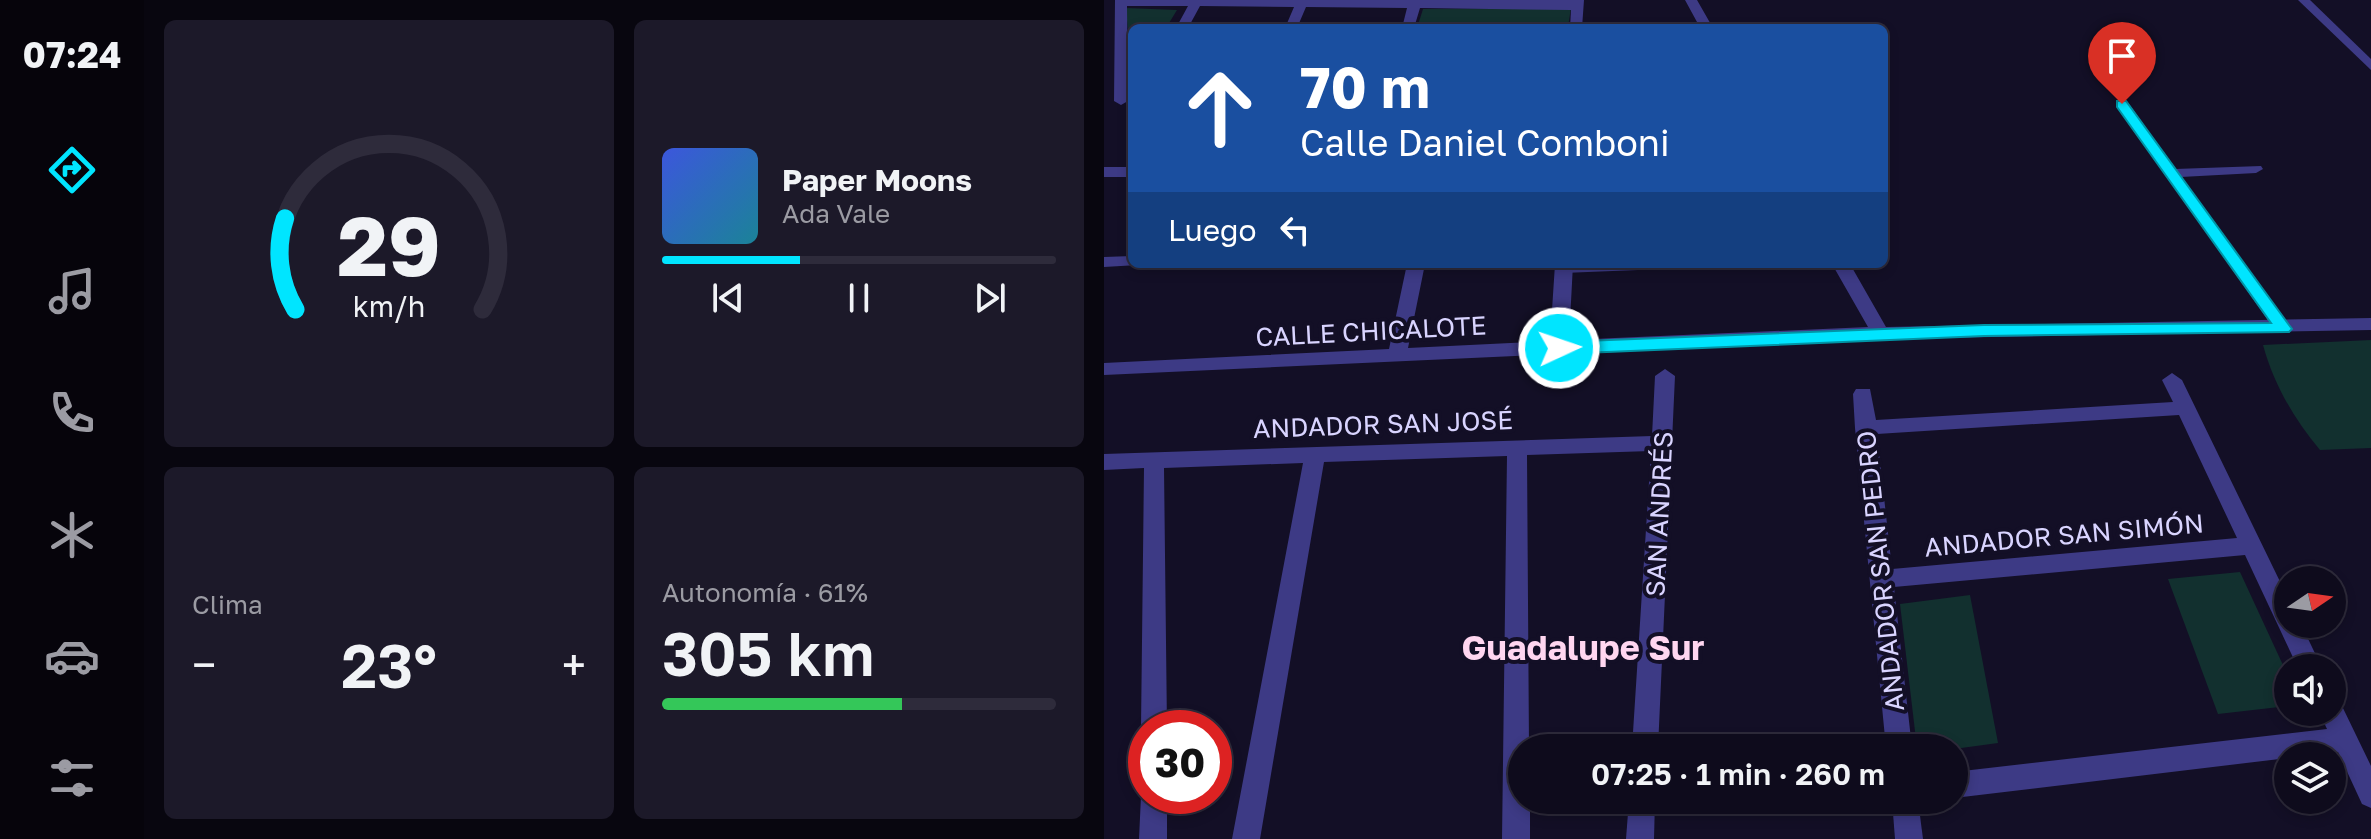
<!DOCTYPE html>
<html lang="es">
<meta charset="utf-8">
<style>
:root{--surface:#0e0b1c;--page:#1c1929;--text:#f1f3f6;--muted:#9b9ba3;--line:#2e2b3b;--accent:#00e5ff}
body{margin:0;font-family:"Golos Text",sans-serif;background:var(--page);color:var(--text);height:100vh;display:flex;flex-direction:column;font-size:30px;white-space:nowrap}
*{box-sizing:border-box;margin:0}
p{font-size:26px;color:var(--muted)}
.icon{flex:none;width:44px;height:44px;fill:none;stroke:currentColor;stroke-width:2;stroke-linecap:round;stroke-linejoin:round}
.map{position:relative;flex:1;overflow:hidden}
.sheet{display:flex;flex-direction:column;gap:20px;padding:20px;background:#08060f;width:960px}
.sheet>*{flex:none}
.banner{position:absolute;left:24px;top:24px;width:760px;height:244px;border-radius:12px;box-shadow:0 4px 12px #0003,0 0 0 2px var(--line);background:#1a4fa0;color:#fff;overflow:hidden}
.needle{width:52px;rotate:77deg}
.buttons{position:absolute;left:1170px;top:566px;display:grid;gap:16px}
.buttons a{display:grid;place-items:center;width:72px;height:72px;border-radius:50%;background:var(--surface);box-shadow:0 4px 12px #0003,0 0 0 2px var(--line);font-size:40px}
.speed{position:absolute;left:24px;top:710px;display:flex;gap:16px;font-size:40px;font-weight:700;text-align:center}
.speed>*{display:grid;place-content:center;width:104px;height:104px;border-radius:50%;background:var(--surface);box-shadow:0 4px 12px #0003,0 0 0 2px var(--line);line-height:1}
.speed .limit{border:12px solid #d22;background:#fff;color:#111}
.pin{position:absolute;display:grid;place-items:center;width:68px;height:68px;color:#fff;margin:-82px -34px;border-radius:50% 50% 50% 0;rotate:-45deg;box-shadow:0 0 8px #0007}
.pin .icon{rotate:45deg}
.me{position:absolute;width:88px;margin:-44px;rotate:87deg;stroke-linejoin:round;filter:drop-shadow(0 0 6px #0008)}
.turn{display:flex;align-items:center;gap:28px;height:168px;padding:0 40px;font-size:36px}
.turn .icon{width:104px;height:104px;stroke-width:2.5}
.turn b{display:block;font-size:56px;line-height:68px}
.then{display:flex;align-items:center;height:76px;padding:0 40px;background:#0003;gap:16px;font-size:30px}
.big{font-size:60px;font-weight:600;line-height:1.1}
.sheet .widget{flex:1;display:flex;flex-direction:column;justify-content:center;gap:12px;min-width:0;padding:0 28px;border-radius:12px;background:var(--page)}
.sheet .dial{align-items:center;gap:0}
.dial svg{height:208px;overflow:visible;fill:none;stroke:var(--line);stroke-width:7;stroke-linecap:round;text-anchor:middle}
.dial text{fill:var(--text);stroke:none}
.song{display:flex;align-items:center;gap:24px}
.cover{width:96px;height:96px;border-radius:12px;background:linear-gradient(135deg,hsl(230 70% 55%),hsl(190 70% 35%))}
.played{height:8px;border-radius:4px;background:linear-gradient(90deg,var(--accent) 35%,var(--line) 35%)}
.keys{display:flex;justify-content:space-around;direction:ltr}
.heat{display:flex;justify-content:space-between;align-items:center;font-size:44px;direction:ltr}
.charge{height:12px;border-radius:6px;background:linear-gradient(90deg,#34c759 61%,var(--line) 0)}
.sheet .tiles{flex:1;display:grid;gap:20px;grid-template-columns:repeat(2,1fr)}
.trip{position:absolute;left:404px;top:734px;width:460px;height:80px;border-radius:40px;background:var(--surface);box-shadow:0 4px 12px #0003,0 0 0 2px var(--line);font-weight:600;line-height:80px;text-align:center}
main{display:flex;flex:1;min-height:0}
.tab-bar{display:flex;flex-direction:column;width:144px;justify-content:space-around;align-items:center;background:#06040b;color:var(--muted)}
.tab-bar .icon{width:56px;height:56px}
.tab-bar .selected{color:var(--accent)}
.tab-bar b{font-size:36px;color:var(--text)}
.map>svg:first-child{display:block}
.green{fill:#12302f}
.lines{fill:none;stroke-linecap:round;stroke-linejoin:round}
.service{fill:#3d3a85;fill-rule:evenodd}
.pedestrian{fill:#3d3a85;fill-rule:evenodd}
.minor{fill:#3d3a85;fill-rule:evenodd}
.route{fill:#00e5ff;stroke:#0095a6;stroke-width:2}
.labels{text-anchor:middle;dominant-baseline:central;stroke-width:8;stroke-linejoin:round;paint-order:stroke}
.street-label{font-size:26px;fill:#d9d4ff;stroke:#130f26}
.near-neighbourhood-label{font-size:34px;font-weight:bold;fill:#ffd6f0;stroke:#130f26}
</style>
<main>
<nav class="tab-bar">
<b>07:24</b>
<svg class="icon selected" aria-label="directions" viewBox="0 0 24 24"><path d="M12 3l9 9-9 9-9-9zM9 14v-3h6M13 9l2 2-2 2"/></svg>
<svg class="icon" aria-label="music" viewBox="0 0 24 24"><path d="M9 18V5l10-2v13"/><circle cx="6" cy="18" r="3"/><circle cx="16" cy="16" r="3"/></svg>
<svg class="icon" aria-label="phone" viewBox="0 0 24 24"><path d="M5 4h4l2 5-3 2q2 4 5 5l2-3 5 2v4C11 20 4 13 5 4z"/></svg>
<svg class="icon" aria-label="climate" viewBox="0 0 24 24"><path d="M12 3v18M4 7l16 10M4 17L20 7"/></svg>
<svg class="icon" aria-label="car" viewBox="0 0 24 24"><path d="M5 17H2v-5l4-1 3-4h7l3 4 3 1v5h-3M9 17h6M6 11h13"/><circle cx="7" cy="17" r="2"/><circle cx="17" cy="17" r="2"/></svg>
<svg class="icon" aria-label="filters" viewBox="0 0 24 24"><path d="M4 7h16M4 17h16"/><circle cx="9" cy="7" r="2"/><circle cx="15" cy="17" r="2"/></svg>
</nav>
<section class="sheet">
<div class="tiles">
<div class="widget dial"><svg viewBox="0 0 100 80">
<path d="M14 69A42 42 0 1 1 86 69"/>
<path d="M14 69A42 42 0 0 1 10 34" stroke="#00e5ff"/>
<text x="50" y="56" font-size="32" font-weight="700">29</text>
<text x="50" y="72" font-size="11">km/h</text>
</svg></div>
<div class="widget">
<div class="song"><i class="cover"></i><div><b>Paper Moons</b><p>Ada Vale</p></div></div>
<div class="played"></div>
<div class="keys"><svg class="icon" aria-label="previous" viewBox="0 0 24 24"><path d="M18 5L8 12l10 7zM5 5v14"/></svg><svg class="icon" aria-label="pause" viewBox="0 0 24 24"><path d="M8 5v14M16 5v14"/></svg><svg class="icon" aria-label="next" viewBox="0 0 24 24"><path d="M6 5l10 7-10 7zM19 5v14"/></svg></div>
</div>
<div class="widget"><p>Clima</p>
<div class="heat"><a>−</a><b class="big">23°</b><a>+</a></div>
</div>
<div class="widget"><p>Autonomía · 61%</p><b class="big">305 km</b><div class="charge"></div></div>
</div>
</section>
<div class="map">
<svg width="1267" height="839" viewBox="0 0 1267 839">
<rect width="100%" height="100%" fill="#130f26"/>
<g class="green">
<path d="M22 8 73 10 62 28H28V78Z"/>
<path d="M467 8 464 27 313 28 319 9Z"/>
<path d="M1267 340V448L1216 450C1190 419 1170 385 1159 345Z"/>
<path d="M1136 572 1184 676V706L1114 714 1064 579Z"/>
<path d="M866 595 894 743 850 749 813 748 796 604Z"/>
</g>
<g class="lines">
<g class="service">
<path d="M1194 0H1206L1267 59V70Z"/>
<path d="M1018 100 1023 101 1071 169 1157 166 1159 169 1152 173 1077 177 1185 325 1187 329 1185 333H1173L1012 104Z"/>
</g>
<path class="pedestrian" d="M453 264H568L559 269 459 273 450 268Z"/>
<g class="minor">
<path d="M11 0H480L478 28H466L467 10 316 8 310 28H298L303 8 202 7 193 28H181L190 7 96 6 84 28H72L84 6H23L24 101 17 105 10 101Z"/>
<path d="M581 0H593L609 28H516L522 24 593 22Z"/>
<rect x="0" y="167" width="28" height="10"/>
<path d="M28 256V264L34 265 0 267V257Z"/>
<path d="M303 264H321L304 348 446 341 451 264H469L465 340 764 327 728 264H746L782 327 1267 318V330L777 339 0 375V363L285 349Z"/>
<path d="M561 369 571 376 554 748H528L547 451 423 455 425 748H418V800H426V839H398L403 456 220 462 156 839H128L199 463 60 468 63 728H42V737L37 728 40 468 0 470V454L548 436 551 376Z"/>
<path d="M1068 373 1078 380 1184 598V624H1197L1218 668H1194L1141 555 790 587 808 748H782L751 428 749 394 752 389H766L772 420 1069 402 1058 380ZM1075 415 1133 538 788 569 773 434Z"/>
<path d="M1228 701 1237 704 1267 766V808L1258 804 1234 752 850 798V772L1223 729 1215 712H1228Z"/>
<path d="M42 786V796H63V839H35L37 796Z"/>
<path d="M525 800H551L550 839H522Z"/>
<path d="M788 800H814L819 839H791Z"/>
</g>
</g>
<path class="route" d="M1013 101H1022L1185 325 1188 329 1185 332 880 336 455 354 446 348 455 342 880 325 1167 323 1013 107Z"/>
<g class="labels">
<g class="street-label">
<text transform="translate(267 331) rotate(-3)">CALLE CHICALOTE</text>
<text transform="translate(279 424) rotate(-2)">ANDADOR SAN JOSÉ</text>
<text transform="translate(555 514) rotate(-87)">SAN ANDRÉS</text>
<text transform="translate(960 535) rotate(-5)">ANDADOR SAN SIMÓN</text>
<text transform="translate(776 571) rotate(-96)">ANDADOR SAN PEDRO</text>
</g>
<g class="near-neighbourhood-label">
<text x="479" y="647">Guadalupe Sur</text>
</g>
</g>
</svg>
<div class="buttons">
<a><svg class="needle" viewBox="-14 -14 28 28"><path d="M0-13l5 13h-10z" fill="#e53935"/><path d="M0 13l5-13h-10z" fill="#9b9ba3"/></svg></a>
<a><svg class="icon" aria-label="sound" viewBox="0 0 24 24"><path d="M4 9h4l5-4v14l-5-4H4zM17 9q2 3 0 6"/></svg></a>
<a><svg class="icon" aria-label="layers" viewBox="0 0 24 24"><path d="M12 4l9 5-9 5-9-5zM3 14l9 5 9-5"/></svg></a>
</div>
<div class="speed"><div class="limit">30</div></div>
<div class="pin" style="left:1018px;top:104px;background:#d93025"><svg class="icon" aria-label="arrive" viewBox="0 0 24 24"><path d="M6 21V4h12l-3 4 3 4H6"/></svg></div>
<svg class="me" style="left:455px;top:348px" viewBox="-20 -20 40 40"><circle r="17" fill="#00e5ff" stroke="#fff" stroke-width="3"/><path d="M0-11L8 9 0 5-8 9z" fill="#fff"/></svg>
<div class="trip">07:25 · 1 min · 260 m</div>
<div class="banner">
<div class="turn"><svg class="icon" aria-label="ahead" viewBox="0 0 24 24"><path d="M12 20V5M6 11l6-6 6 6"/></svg><div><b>70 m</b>Calle Daniel Comboni</div></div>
<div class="then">Luego<svg class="icon" aria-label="left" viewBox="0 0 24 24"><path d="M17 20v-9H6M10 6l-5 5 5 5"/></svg></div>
</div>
</div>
</main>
